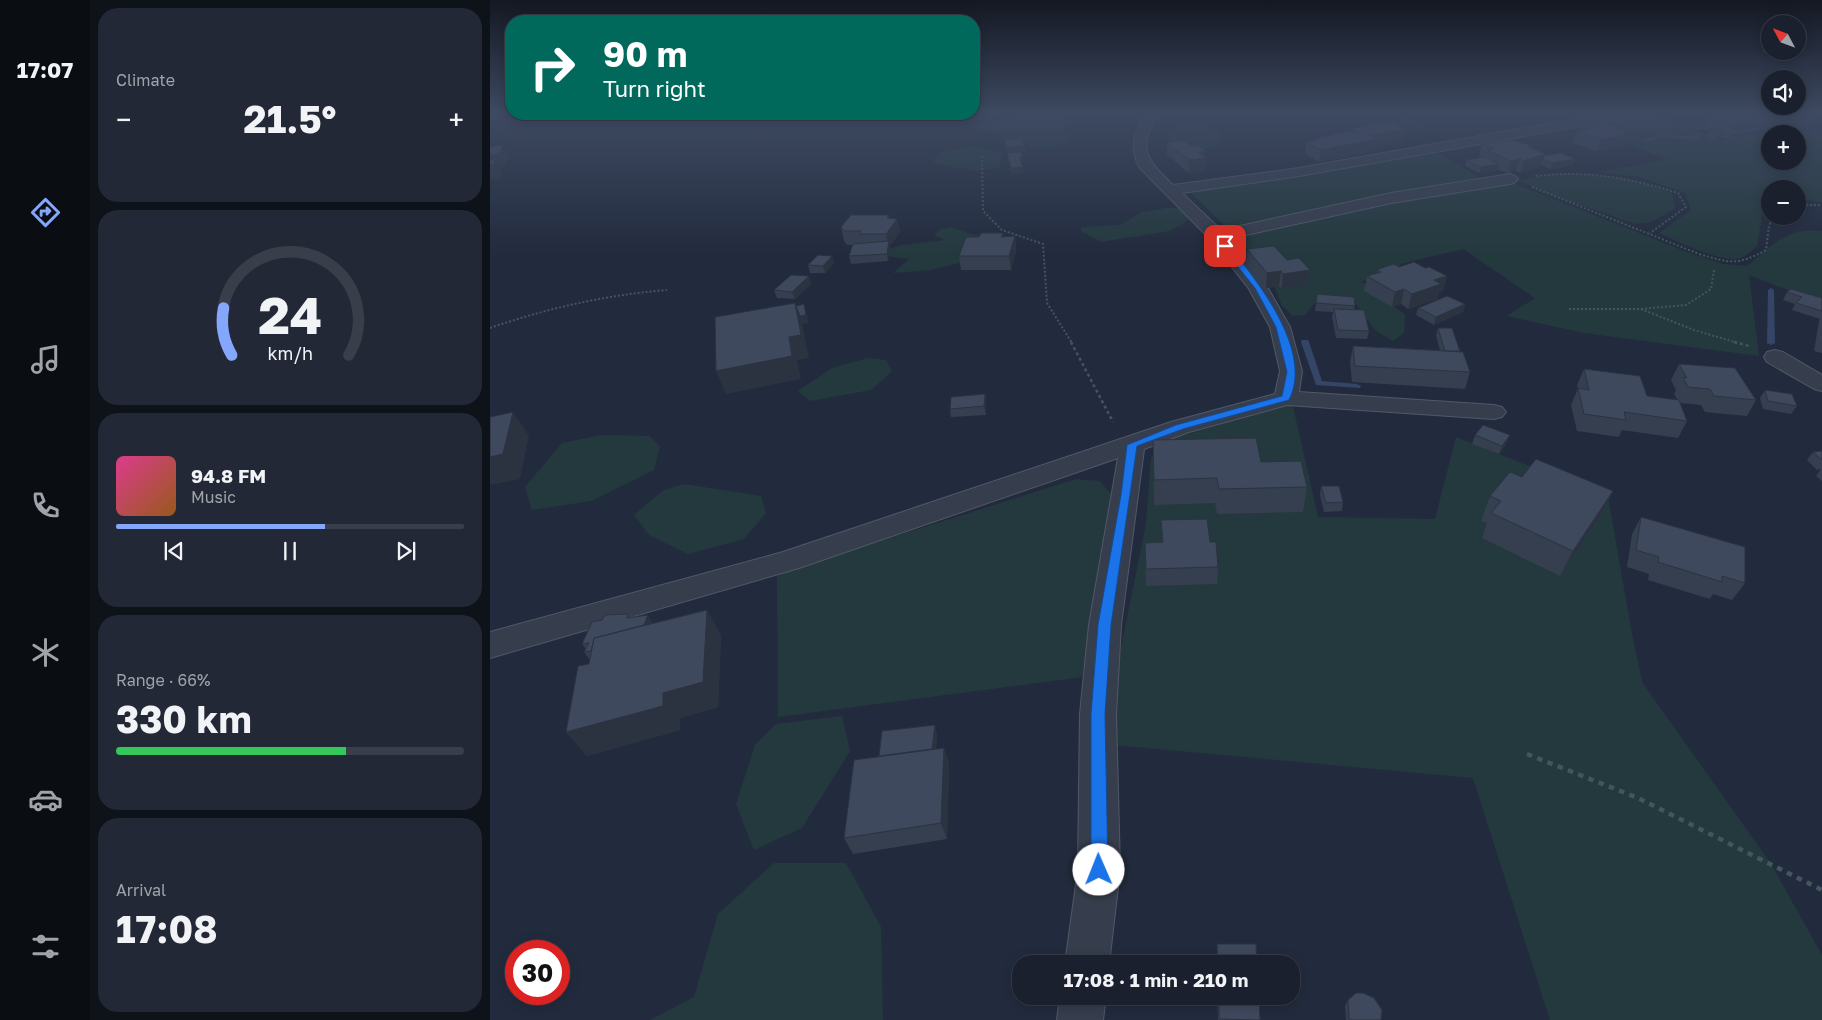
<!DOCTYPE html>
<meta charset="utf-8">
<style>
:root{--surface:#1a202e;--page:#232836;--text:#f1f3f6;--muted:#9fa3aa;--line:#383e4a;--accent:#84a7fc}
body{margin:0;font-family:"Golos Text",sans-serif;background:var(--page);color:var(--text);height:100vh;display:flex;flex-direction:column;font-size:19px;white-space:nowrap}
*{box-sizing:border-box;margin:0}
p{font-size:16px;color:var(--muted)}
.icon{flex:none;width:28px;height:28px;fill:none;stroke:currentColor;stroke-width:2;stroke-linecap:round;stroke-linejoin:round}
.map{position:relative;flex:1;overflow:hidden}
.drawer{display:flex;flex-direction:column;gap:8px;padding:8px;background:#0e1219;width:400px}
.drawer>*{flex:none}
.banner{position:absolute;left:15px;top:15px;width:475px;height:105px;border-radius:20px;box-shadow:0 2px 12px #0003,0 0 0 1px var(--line);background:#00695c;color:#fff;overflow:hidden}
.needle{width:32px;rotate:311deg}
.buttons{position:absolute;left:1271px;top:15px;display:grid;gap:10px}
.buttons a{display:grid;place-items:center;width:45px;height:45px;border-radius:50%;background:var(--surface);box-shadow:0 2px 12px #0003,0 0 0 1px var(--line);font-size:25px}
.speed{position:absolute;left:15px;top:940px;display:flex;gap:10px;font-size:25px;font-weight:700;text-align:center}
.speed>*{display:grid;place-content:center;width:65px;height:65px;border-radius:50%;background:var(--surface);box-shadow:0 2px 12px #0003,0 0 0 1px var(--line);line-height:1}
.speed .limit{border:8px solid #d22;background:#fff;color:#111}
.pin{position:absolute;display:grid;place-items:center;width:42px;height:42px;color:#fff;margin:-21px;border-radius:10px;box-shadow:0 2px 8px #0006}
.me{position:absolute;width:55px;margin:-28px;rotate:359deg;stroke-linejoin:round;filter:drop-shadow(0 0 4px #0008)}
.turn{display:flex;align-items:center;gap:18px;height:105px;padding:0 15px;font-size:22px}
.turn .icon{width:65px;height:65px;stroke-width:2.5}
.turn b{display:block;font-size:35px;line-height:42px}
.big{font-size:38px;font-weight:700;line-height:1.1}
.drawer .card{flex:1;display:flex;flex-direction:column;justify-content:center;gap:8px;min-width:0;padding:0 18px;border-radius:20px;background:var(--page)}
.drawer .dial{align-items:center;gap:0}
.dial svg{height:130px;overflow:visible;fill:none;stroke:var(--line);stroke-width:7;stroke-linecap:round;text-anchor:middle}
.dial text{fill:var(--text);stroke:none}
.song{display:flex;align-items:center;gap:15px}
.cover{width:60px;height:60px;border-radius:8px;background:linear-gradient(135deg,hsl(330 70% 55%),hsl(30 70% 35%))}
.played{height:5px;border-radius:2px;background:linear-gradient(90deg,var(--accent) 60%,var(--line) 60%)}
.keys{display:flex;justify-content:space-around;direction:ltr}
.heat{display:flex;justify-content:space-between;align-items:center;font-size:28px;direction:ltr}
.charge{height:8px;border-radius:4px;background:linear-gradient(90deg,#34c759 66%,var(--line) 0)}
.trip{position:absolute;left:522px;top:955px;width:288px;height:50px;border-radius:20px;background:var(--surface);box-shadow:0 2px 12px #0003,0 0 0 1px var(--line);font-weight:700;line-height:50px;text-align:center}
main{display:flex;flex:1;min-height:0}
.menu{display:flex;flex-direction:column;width:90px;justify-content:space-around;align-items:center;background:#0a0d12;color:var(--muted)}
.menu .icon{width:35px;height:35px}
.menu .selected{color:var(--accent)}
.menu b{font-size:22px;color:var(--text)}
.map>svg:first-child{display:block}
.green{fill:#24393e;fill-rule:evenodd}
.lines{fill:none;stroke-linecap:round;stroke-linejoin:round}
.stream{fill:#354565;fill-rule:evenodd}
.minor-casing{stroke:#515868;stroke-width:2}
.path-far2{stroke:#42565b;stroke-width:2;stroke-dasharray:2 2;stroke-linecap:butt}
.path-far1{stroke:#42565b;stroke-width:2.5;stroke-dasharray:3 3;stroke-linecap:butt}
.path{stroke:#42565b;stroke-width:4.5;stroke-dasharray:5.5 5.5;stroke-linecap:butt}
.minor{fill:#363e4d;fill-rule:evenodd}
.wall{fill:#353f50}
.shaded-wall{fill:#2b3341}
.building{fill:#3e495d;stroke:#2b3341}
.route{fill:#1a73e8;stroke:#114b97}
</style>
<main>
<nav class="menu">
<b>17:07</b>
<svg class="icon selected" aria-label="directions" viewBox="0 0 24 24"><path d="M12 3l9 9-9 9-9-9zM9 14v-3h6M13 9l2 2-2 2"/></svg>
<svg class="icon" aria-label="music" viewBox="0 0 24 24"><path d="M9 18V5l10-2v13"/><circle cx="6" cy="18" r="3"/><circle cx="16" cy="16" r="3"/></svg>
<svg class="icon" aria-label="phone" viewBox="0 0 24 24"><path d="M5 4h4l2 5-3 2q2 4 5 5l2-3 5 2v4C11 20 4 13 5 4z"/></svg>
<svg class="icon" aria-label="climate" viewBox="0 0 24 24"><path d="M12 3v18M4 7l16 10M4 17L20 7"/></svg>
<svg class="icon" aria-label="car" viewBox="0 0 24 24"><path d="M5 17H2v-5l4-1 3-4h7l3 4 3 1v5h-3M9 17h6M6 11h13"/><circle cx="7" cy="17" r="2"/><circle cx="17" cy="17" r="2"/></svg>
<svg class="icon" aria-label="filters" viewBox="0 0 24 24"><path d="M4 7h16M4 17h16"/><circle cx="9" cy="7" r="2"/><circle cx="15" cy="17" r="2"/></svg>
</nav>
<section class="drawer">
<div class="card"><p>Climate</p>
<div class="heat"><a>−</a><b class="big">21.5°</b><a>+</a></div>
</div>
<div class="card dial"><svg viewBox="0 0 100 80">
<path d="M14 69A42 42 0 1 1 86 69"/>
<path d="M14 69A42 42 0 0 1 9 40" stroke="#84a7fc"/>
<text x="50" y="56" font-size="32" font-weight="700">24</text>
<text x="50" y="72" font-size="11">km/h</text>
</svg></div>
<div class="card">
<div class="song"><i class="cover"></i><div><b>94.8 FM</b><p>Music</p></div></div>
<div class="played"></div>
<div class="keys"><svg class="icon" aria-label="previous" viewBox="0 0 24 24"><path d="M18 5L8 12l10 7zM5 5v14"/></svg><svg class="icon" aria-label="pause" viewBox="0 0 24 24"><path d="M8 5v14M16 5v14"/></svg><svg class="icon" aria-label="next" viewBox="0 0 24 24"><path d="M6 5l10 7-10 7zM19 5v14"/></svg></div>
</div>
<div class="card"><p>Range · 66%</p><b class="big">330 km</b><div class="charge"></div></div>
<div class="card"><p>Arrival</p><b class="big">17:08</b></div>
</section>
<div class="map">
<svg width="1332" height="1020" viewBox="0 0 1332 1020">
<rect width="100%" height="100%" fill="#222b3d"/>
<g class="green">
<path d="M517 112 577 114 574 129 578 142 561 148 539 146V142L506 141 514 134 483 128 494 121 524 117Z"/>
<path d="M1159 112H1165L1229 141 1286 131 1332 134V202L1308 199V189H1280V207L1273 210 1267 246C1262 250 1256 256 1251 258 1232 264 1187 241 1169 233L1201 210 1195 193 1149 177 1106 172 1177 160 1093 124ZM1280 134H1308V161H1280Z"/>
<path d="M698 126 719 127 732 134 726 147 699 150 678 142 679 128Z"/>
<path d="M484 146 512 153 510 167 487 171 442 163 451 152Z"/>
<path d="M941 149 993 179 912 191 743 226 733 224 698 190Z"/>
<path d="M1070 173 1103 174 1140 179 1182 193 1185 209 1161 222 1146 224 1058 194 1028 180Z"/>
<path d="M1018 181 1197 252 1233 264 1257 266C1283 245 1296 227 1332 231V303L1259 275 1269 356 1094 333 1017 316 1045 298 973 249 910 264 909 277 871 281 915 315 914 333 903 341 885 330 860 296 831 295 815 315 803 316 792 306 778 271 747 239 752 235 825 217Z"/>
<path d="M676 208H692L699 220 680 231 611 242 591 231 592 227 630 225 652 212Z"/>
<path d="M461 227 481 234 508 237 482 260 440 270 403 273 419 259 394 256V250L413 245 455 240 444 235 451 229Z"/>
<path d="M378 358 396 360 402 371 381 390 320 401 308 391 342 368Z"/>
<path d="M802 402 828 517 945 519 966 437 1118 497 1142 634 1152 682 1281 864 1332 955V1020H1060L983 778 624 745V682L656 524 661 458 673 442Z"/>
<path d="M112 435 159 436 170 446 164 470 101 501 42 510 35 487 72 443Z"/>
<path d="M586 479 609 481 626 499 592 677 288 717 287 574Z"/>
<path d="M194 484 271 496 276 513 254 539 198 554 159 535 144 515 172 491Z"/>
<path d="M352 716 360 751 312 828 264 850 246 804 265 745 286 724Z"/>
<path d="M284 863H356L391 927 393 1020H160L204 997 228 914Z"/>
</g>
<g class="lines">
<g class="stream">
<path d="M1281 288 1284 290 1285 343 1281 345 1277 343 1278 290Z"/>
<path d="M812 340H818L819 342 832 381 867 384 871 386 870 388 826 385 811 342Z"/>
</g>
<defs>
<g id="minor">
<path d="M657 112H669C646 148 656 159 683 185L809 168 1125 112H1155L1149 116 809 176 692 193 731 230 901 193 1020 174 1025 176 1028 179 1025 182 1020 184 901 203 738 239 775 283 800 327 812 371 809 392 1004 405 1012 407 1016 412 1012 417 1004 419 797 405 699 432 654 449 631 625 626 714 630 870 619 964H575L588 870 590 714 599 625 628 458 309 568 0 658V632L293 552 681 422 785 394 790 371 780 327 759 289 721 240 649 167C639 146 644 131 657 112Z"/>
<path d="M1285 350 1293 352 1332 375V391L1324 389 1277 362 1274 357 1277 352Z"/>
<path d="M570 996H616L613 1020H567Z"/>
</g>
</defs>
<use href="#minor" class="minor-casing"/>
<g class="path-far2">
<path d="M1196 115 1222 112"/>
<path d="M912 118 931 126"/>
<path d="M1202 128H1219"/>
<path d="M1248 133 1276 128 1269 125"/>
<path d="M1155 141 1169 136 1211 138"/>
<path d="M492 156 493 211 512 230 553 244 557 303 582 343"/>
<path d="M1046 176C1096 170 1140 178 1188 193L1196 207 1160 233"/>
<path d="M1042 187 1209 254C1240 263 1247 266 1276 250L1279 226 1283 216"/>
<path d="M1308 205H1332"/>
<path d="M1079 309H1150L1196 305 1221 289 1224 270"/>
<path d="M1151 309 1204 330 1248 343"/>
<path d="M0 328C58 308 116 295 177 290"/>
</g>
<g class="path-far1">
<path d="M581 342 623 422"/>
<path d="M1244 342 1259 346"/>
</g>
<path class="path" d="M1037 754 1148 798 1332 890"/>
<use href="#minor" class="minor"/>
</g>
<g class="wall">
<path d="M1221 115 1277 117 1271 128 1250 132H1252L1249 138 1240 140 1233 137 1231 140 1224 141 1215 137 1218 131H1223V129L1216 127Z"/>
<path d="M1093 126 1136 144H1135L1134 147 1107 151 1083 143 1087 131 1092 130Z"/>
<path d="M863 129 914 141 886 146 885 151 829 162 815 154 816 142 825 140 826 138 863 132Z"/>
<path d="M514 140 536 152H530L533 163H531L533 173 522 174 518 160 517 153H519L515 146Z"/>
<path d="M677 143 701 146 716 151 715 170 699 173 677 155Z"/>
<path d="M992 144 1042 149 1055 154 1054 156 1083 165 1060 169 1051 165V166L1030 173 1026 171 1018 173 1007 169V171L989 173 975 166 976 160 992 157 989 156Z"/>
<path d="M407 219 410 232 400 246 401 248 398 261 361 264 359 256 362 245H357L354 241 351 227Z"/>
<path d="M513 233V237L525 236 526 251 521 270H471L469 256 489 237Z"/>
<path d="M757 249 797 260 820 270 818 285 792 288 789 286 776 288 756 264Z"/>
<path d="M342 256 344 263 335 273H320L318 265Z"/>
<path d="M909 267 935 268 957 276 953 291 949 292 948 299 918 309 911 304 902 307 874 291 877 276 888 273V269Z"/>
<path d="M321 284 305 299 287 298 284 290Z"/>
<path d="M1297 292 1332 298V353L1324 351 1329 321 1330 319 1302 310 1305 304 1293 300Z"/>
<path d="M827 294 865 306 864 310 879 331 877 339 846 338 842 317 843 312 825 311Z"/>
<path d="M975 304 973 312 944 325 926 315 928 308Z"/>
<path d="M948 328 970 351 980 372 975 389 862 382 860 362 863 346 950 350 946 336Z"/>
<path d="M1189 364 1266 400 1257 416 1215 412 1211 405 1190 403 1197 421 1188 438 1132 430 1129 437 1087 431 1081 405 1088 388 1087 385 1094 369 1157 396 1188 400 1184 394 1186 390 1181 380Z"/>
<path d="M1275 390 1307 406 1301 414 1273 409 1270 398Z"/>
<path d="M495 394 496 403V415L461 417 460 409Z"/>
<path d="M985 435 1017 443 1009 454 982 444Z"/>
<path d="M663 440 771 462 817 487 813 512 727 514 725 503 664 505Z"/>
<path d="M1332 451V481L1326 476 1331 469 1327 470 1317 460 1323 452Z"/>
<path d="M1032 477 1123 491 1111 516 1070 576 992 538 997 523 991 521 1000 496Z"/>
<path d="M831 486 853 502 852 511 834 512 830 495Z"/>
<path d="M1151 517 1255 583 1242 600 1223 594 1220 599 1158 580 1159 574 1137 567 1142 534Z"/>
<path d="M671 520 720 542 728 567 727 584 656 586 655 543 672 542Z"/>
<path d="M138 614 141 617 163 623 231 635 228 707 190 718V730L97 756 76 732 99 664 100 660 94 652 96 649 92 644Z"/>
<path d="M447 734 446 749 454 748 459 764 457 839 363 854 354 838 389 757V756Z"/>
<path d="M727 944 767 964H727Z"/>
<path d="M727 996H769L770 1020H728Z"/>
<path d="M858 1000 891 1020H856L855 1006Z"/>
</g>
<g class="shaded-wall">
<path d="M43 114H59V118L36 121 33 115Z"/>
<path d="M1277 117 1271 128 1241 133 1238 132 1242 122Z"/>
<path d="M916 129 914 141 886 146 885 151 829 162 831 150 880 136Z"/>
<path d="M1141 132 1136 144H1135L1134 147 1107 151 1111 139Z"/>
<path d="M1252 132 1249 138 1240 140 1242 134Z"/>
<path d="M1234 134 1231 140 1224 141 1227 135Z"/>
<path d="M13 145 19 158 15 166 9 167 12 172 10 178 0 179V155Z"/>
<path d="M535 146 536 152 519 154 518 147Z"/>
<path d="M716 151 715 170 699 173V160L708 152Z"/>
<path d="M1055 154 1051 166 1030 173 1034 161Z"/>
<path d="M529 157H533V163H530Z"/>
<path d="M1030 159 1026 171 1018 173 1021 161Z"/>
<path d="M1085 159 1083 165 1060 169 1062 163Z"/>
<path d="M1009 164 1007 171 989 173 991 167Z"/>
<path d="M533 167V173L522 174 521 168Z"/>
<path d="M399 215 402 226 407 219 410 232 400 246 401 248 398 261 397 254 398 246 396 234 397 218Z"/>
<path d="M525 236 526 251 521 270 519 256Z"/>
<path d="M342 256 344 263 335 273 333 266Z"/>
<path d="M820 270 818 285 792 288 793 274Z"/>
<path d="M791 271 789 286 776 288 777 273Z"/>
<path d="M319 276 321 284 305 299 302 292Z"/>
<path d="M957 276 953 291 949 292 948 299 918 309 922 294 944 280Z"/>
<path d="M914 289 911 304 902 307 905 292Z"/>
<path d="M305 303 310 316 314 304 319 323 312 324 319 358 307 360 311 379 236 394 226 371Z"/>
<path d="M975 304 973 312 944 325 946 317Z"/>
<path d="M495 394 496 403V415L494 406Z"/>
<path d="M23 412 39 436 30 479 0 485V457Z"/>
<path d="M1020 435 1017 443 1009 454 1012 446Z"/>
<path d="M1123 491 1111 516 1070 576 1083 551Z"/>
<path d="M217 610 231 635 228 707 190 718V730L97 756 76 732Z"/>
<path d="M158 615 163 624 149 637Z"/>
<path d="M445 725 447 734 445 758 442 750Z"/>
<path d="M454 748 459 764 457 839 451 823Z"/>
</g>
<g class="building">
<path d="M1234 112H1263L1277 117 1242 122 1221 115Z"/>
<path d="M891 122 903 123 916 129 880 136 887 139 831 150 816 142 829 139 826 138 861 131 866 134 871 133 863 129Z"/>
<path d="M1113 123 1141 132 1134 133 1139 135 1111 139 1087 131 1100 129 1093 126Z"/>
<path d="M1234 126 1252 132 1242 134 1224 127Z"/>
<path d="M1218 131H1225L1234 134 1227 135Z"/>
<path d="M531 138 535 146 518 147 514 140Z"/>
<path d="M694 140 701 146 708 145 716 151 708 152 716 158 699 160 677 143Z"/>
<path d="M1022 140 1042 146 1038 147 1055 154 1034 161 1030 159 1021 161 996 150 1004 149 992 144Z"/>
<path d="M13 145 9 154 0 155V147Z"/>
<path d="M530 152 533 157H529L533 167 521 168 517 153Z"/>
<path d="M1071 153 1085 159 1062 163 1053 159 1054 156Z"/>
<path d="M994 157 1009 164 991 167 976 160Z"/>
<path d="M0 160H5L3 165H0Z"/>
<path d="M361 215H399L397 218 407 219 396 234H369L371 231H354L351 227Z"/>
<path d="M491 233H513L511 237 525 236 519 256H469L476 237H489Z"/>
<path d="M399 241 397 254 359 256 363 244Z"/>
<path d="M784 246 797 260 809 258 820 270 793 274 791 271 777 273 757 249Z"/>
<path d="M328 255 342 256 333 266 318 265Z"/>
<path d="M924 262 935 268 939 267 957 276 944 280 951 284 922 294 914 289 905 292 877 276 891 272 888 269 904 264 909 267Z"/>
<path d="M301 275 319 276 302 292 284 290Z"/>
<path d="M1301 289 1332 298V311L1306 303 1312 297 1297 292Z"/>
<path d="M827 294 864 297 865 306 826 303Z"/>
<path d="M957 296 975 304 946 317 928 308Z"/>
<path d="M305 303 311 335 299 337 302 356 226 371 225 317Z"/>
<path d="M314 304 316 315 310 316 306 306Z"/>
<path d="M844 309 874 310 879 331 848 330Z"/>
<path d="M948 328H962L970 351H955Z"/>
<path d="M863 346 973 352 980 372 865 366Z"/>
<path d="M1189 364 1245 368 1266 400 1224 396 1220 389 1198 387 1193 377 1197 378Z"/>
<path d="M1094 369 1150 376 1157 396 1189 400 1197 421 1134 412 1136 420 1094 414 1088 388 1099 390Z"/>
<path d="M1275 390 1302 394 1307 406 1278 401Z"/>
<path d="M495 394 494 406 460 409 461 397Z"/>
<path d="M23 412 13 454 0 457V417Z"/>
<path d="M993 425 1020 435 1012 446 985 435Z"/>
<path d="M766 438 771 462 811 461 817 487 729 489 727 478 664 480 663 440Z"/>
<path d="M1332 451V460L1323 452Z"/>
<path d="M1046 459 1123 491 1083 551 1001 513 1011 501 1000 496 1020 472 1032 477Z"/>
<path d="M831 486H849L853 502 836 503Z"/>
<path d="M1151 517 1255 547V583L1232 576V582L1168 562 1169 557 1146 550Z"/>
<path d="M717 519 720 542H726L728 567 656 569 655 543 673 542 671 520Z"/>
<path d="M217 610 213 682 173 693V706L76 732 88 666 99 664 104 638Z"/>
<path d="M138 614 137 618 158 615 154 625 104 638 101 651 94 652 99 643 92 644 102 622 112 620 115 615Z"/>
<path d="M445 725 442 749 389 756 392 731Z"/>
<path d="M454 748 451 823 354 838 364 760Z"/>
<path d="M727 944H766L767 964H728Z"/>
<path d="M866 993H873L884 998 892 1010 891 1020H860L859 1018 858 1000Z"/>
<path d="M729 996H769L770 1020 729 1019Z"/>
</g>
<linearGradient id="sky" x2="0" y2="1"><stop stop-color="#131822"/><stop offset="0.44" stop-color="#3e4a62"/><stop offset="1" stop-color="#3e4a62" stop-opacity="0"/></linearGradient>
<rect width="1332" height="255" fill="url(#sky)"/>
<path class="route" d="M732 244H737C767 280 824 351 799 400L693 429 647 446 621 625 615 714 618 870 615 876 609 879 603 876 601 870V714L608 625 631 495 637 445 686 425 792 396 797 372 786 327 765 288 732 247Z"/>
</svg>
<div class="buttons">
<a><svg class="needle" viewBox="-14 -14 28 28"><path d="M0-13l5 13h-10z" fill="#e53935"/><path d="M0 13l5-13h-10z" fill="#9fa3aa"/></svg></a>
<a><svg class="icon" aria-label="sound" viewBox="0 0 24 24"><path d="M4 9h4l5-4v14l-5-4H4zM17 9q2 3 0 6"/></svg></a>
<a>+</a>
<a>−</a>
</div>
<div class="speed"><div class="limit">30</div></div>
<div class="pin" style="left:735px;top:246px;background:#d93025"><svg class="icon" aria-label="arrive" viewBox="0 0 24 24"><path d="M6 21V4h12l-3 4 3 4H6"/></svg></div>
<svg class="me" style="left:609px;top:870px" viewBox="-20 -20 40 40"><circle r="19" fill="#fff"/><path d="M0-13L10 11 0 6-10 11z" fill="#1a73e8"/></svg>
<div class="trip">17:08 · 1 min · 210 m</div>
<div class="banner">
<div class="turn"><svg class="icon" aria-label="right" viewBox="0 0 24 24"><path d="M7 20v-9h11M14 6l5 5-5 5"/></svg><div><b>90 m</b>Turn right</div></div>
</div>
</div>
</main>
